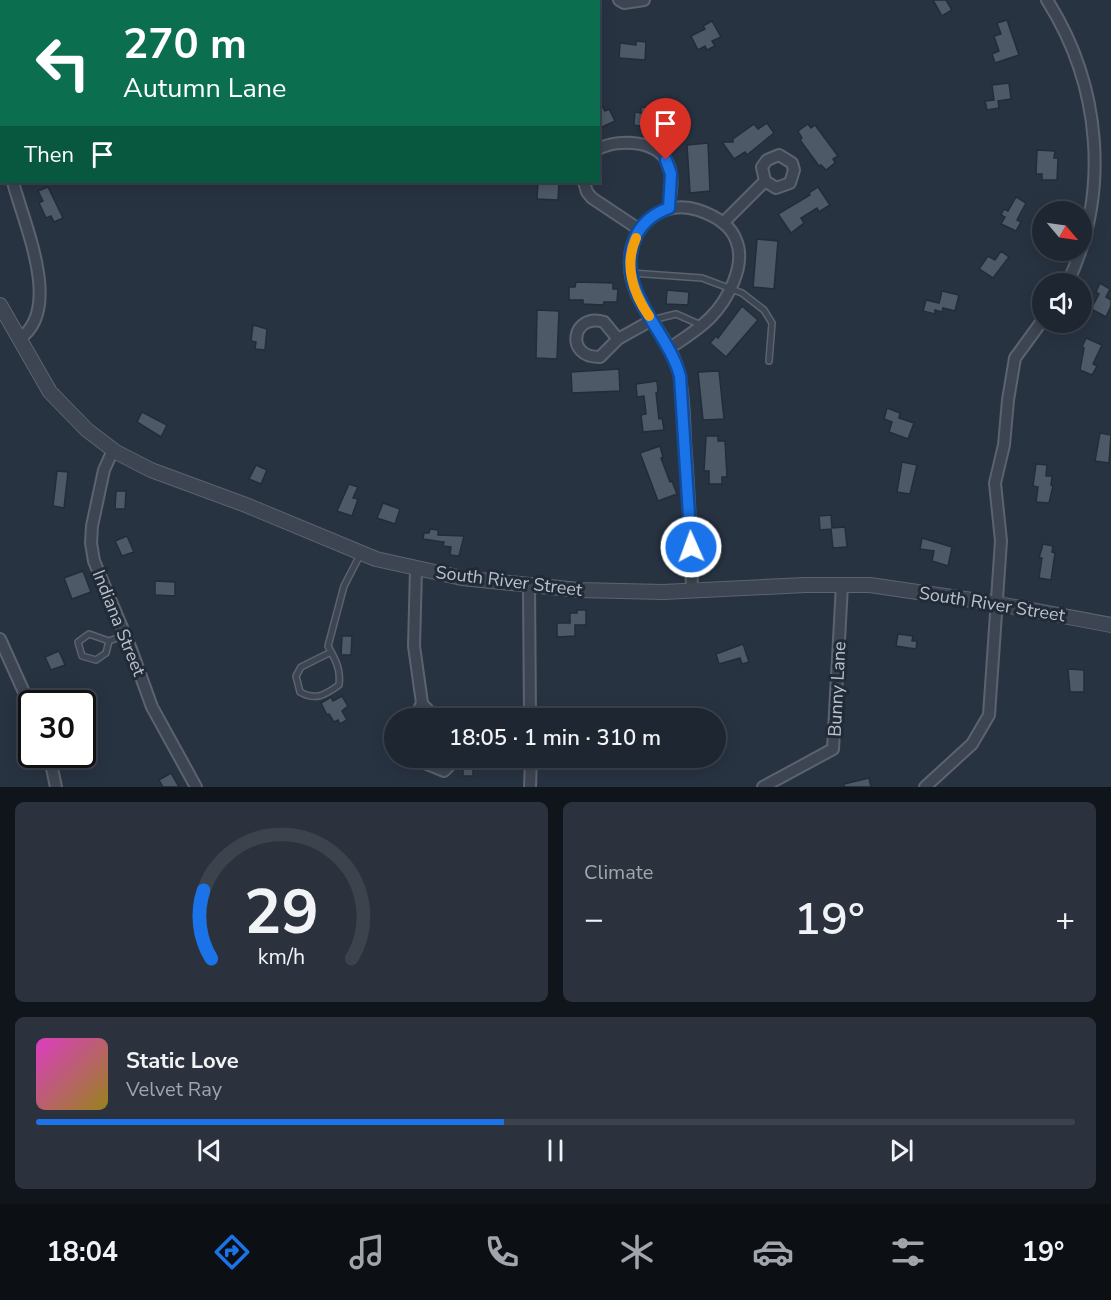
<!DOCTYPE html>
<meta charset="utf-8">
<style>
:root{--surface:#1e2632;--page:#2b323e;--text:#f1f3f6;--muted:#a1a5ac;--line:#3c434d;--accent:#1a73e8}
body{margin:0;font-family:"Nunito Sans",sans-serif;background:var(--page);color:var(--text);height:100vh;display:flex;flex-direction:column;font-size:22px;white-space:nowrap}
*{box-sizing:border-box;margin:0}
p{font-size:20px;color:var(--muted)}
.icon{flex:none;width:33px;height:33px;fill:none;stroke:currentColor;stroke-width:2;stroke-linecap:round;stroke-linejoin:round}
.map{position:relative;height:787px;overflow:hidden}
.details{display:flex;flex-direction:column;gap:15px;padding:15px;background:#10151c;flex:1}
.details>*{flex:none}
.banner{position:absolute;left:0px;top:0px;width:600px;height:183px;box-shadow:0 3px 15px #0003,0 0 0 2px var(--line);background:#0b6e4f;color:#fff;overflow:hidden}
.needle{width:39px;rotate:119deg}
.fabs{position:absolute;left:1032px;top:201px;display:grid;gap:12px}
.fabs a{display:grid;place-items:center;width:60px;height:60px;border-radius:50%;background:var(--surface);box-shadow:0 3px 15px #0003,0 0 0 2px var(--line);font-size:30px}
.speed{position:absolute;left:18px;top:690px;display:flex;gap:12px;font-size:30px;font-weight:700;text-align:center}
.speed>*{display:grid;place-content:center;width:78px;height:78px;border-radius:50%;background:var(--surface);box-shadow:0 3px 15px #0003,0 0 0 2px var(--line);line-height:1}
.speed .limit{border:3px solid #111;border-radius:9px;background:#fff;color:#111}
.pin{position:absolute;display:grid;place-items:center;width:51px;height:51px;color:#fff;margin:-62px -26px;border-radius:50% 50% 50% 0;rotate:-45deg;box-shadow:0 0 6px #0007}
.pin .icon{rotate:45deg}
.me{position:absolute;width:66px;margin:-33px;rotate:358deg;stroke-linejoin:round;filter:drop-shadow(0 0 4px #0008)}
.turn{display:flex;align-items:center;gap:21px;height:126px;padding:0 24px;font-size:27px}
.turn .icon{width:78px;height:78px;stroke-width:2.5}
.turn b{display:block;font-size:42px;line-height:51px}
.then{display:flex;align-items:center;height:57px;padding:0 24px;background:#0003;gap:12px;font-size:22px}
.big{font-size:45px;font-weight:600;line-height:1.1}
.details .widget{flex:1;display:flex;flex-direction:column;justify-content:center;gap:9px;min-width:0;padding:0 21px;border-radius:9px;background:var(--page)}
.details .dial{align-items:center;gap:0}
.dial svg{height:156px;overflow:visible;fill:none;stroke:var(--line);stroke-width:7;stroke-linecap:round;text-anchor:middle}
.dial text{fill:var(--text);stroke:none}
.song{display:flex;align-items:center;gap:18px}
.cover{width:72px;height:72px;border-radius:9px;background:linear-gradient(135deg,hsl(310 70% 55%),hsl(50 70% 35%))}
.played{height:6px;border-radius:3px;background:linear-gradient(90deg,var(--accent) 45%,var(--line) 45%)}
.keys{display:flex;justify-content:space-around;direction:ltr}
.heat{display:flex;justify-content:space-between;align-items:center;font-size:33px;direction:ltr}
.details .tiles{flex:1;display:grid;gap:15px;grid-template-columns:1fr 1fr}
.widget:last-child{grid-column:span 2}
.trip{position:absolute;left:384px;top:708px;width:342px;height:60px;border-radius:30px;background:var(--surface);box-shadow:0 3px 15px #0003,0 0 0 2px var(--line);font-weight:600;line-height:60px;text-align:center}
.dock{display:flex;height:96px;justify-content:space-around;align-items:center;background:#0c0f14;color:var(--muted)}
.dock .icon{width:42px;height:42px}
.dock .on{color:var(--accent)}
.dock b{font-size:27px;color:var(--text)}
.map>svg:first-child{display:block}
.building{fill:#4d5967;stroke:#232c39;stroke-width:1.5}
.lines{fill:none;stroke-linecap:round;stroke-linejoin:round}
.service-casing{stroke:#5b636f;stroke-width:8}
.minor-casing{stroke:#5b636f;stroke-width:14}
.tertiary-casing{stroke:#5b636f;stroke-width:16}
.service{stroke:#3c4551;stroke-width:5}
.minor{stroke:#3c4551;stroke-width:10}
.tertiary{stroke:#3c4551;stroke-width:14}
.route-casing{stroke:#114b97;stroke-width:15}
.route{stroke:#1a73e8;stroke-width:10}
.slow{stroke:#f59e0b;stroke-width:10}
.labels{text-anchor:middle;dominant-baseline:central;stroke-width:6;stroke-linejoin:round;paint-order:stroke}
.street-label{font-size:18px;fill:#bac1cb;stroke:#212a37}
</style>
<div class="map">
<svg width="1111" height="787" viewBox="0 0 1111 787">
<rect width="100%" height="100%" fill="#283342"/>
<g class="building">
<path d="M933 0H946L952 10 942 16Z"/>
<path d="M1007 20 1019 55 995 63 992 54 999 51 994 36 1001 34 997 23Z"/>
<path d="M712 21 721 37 712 41 715 46 707 50 705 46 698 50 691 36 705 29 703 26Z"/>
<path d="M636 41 646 42 645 60 619 58 620 43 636 45Z"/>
<path d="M1009 83 1011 99 998 101 999 108 987 110 985 101 994 100 992 85Z"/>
<path d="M598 99 605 111 609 109 615 121 598 129Z"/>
<path d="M641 107 672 111V116L683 117 681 130H674V132L634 125 635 112 641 113Z"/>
<path d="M767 123 774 133 747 155 745 152 734 159 722 142H733V139L754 124 758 129Z"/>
<path d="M808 124 811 128 815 125 838 156 833 159 835 163 826 170 821 165 819 166 800 140 802 138 798 131Z"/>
<path d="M708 143 710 191 690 193 687 145Z"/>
<path d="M1037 150 1055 151 1054 158H1058L1057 180H1042V174H1036Z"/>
<path d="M538 182 559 183 558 200 537 199Z"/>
<path d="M48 187 63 218 54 222 51 216 46 218 39 203 43 201 38 191Z"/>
<path d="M818 187 830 205 819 212 817 208 801 218 804 223 791 233 778 214 810 195 809 193Z"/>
<path d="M1016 197 1026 203 1017 220 1021 222 1016 231 1001 224 1005 217 1001 215 1004 209 1008 211Z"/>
<path d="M757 239 778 241 774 289 753 287Z"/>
<path d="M1001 251 1009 257 993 278 979 269 988 256 995 260Z"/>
<path d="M576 282 613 283V289H618L617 302H604L603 305 583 304V300H569V287H575Z"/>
<path d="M1100 283 1110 289 1106 297 1111 300V306L1106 317 1091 309 1099 294 1096 292Z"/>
<path d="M667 290 689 292 688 305 666 304Z"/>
<path d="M942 291 959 295 955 311 943 308 942 312 935 310V314L923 311 926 300 939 303Z"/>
<path d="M742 306 758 320 726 357 710 343 716 336 718 338Z"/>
<path d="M537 310 559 311 557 359 536 358Z"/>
<path d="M253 325 267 329 265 350 255 349 256 342 251 341Z"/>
<path d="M1086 338 1102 345 1093 364 1097 366 1092 375 1080 370 1084 348 1082 347Z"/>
<path d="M619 369 620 391 572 393 571 372Z"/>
<path d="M719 371 724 419 703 420 698 372Z"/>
<path d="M657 381 658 392 656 393 659 419 662 418 664 430 643 432 641 415 646 414 644 396 637 397 636 384Z"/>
<path d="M887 408 900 413 899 418 914 423 908 439 889 432 892 422 884 419Z"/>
<path d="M142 412 167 425 161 437 137 422Z"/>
<path d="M1100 433 1111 435 1109 463 1095 461Z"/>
<path d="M706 436H718V441H725L727 477H722V484H709V471H704Z"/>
<path d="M660 446 663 457 661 458 670 482 672 481 677 494 658 501 640 453Z"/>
<path d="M902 462 917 465 910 494 897 492Z"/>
<path d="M1036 464 1047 465 1046 476H1052L1051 485 1053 486 1049 503 1036 502 1038 487 1033 486Z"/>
<path d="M256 465 267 470 261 484 249 479Z"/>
<path d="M57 471 68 472 64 508 53 506Z"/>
<path d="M349 484 358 487 353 498 358 499 352 516 337 511Z"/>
<path d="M116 491H126L125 509H115Z"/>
<path d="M383 503 400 509 395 524 377 518Z"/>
<path d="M831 515 832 528 845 527 847 547 833 548 831 529 820 530 819 516Z"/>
<path d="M430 529 438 530V535L464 536 459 556 450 555 451 547 443 546 444 542 423 539 424 533H429Z"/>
<path d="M127 536 134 552 122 556 115 541Z"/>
<path d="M922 538 952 547 948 566 932 561 934 551 920 549Z"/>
<path d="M1043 544 1053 546 1052 552 1055 553 1051 580 1039 578 1042 558H1039Z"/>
<path d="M83 571 91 592 72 599 64 578Z"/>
<path d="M155 581 175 582V596L155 595Z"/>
<path d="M577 610H586V625H575V636L557 637V623H570V613H577Z"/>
<path d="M898 634 913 636 912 641H917L916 649 896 646Z"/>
<path d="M342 636H352L351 655H341Z"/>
<path d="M743 644 749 662 742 664 740 658 719 664 716 654Z"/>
<path d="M59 651 65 665 51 670 45 657Z"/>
<path d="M1068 669 1084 670V692H1070Z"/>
<path d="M342 696 348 706 342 711 347 720 340 724 338 720 334 722 329 714 327 715 321 703 331 697 333 701Z"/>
<rect x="463" y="758" width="10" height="18"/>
<path d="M171 773 179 787H163L159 780Z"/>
<path d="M869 778 871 787H844V784Z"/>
</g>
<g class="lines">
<defs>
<g id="service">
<path d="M631 273 702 278 742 293 764 310 772 323 769 361"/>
<path d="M652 320 676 314 701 325"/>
<path d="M109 641 106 653 96 660 82 656 78 642 89 634 109 641 125 635"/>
<path d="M331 652 301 667 296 676 300 692C316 701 325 695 339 685 341 669 335 659 328 646L344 586 360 555"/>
</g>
<g id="minor">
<path d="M619 0 624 3 644 0"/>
<path d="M1047 0C1101 85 1111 193 1067 284"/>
<path d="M207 2 208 0"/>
<path d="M0 16 2 17"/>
<path d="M598 149C619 138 660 140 669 166 674 179 670 195 669 208"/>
<path d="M13 182C23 222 64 310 19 339"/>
<path d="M584 182 587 192 592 198 640 230"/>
<path d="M723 223 765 181 776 188 790 183 794 170 792 163 779 155 767 160 762 167 765 181"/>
<path d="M618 339 600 357C564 358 572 312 604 322L618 339 652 320"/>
<path d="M670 348C683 339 698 330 710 318 727 301 747 265 736 240 730 224 713 215 698 210 665 199 633 223 630 257 626 303 669 331 679 373 684 395 684 418 685 441 689 491 691 541 692 591"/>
<path d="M113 450 104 470 92 526 91 543 94 561 131 649 152 707 196 787"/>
<path d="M529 586 530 718"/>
<path d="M0 639 32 710"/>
<path d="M422 704 436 718"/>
<path d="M415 718 422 703 414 646 416 569"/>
<path d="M49 754 56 787"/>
<path d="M421 758 427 764 444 771 454 761V758"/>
<path d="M530 787 531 758"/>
<path d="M763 787 833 749 842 585"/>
<path d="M925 787 972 744 989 715 1001 541 995 483 1004 445 1008 400 1015 358 1042 321"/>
</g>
<path id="tertiary" d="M0 305 50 392 87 430 116 452 151 470 246 505 376 559 462 578 579 590 663 592 805 585H870L999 604 1111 625"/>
</defs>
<use href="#service" class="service-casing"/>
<use href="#minor" class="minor-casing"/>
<use href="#tertiary" class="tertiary-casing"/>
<use href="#service" class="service"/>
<use href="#minor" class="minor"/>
<use href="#tertiary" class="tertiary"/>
</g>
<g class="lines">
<defs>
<path id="route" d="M666 160 671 174 669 208C655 213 644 221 637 234 611 288 667 328 680 376L691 547"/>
</defs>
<use href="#route" class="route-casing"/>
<use href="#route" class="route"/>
<path class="slow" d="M636 238C624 265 633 293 649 316"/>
</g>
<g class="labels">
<g class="street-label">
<text transform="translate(509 581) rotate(7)">South River Street</text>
<text transform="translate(992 604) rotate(9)">South River Street</text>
<text transform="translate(119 623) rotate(68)">Indiana Street</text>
<text transform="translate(837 689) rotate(-87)">Bunny Lane</text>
</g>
</g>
</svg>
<div class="fabs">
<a><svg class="needle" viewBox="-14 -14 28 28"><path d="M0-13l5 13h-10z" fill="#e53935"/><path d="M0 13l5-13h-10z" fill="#a1a5ac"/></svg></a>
<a><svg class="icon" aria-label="sound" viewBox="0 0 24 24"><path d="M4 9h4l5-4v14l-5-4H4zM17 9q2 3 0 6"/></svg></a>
</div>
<div class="speed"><div class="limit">30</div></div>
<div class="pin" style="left:666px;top:160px;background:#d93025"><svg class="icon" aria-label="arrive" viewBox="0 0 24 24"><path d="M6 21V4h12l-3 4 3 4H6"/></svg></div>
<svg class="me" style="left:691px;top:547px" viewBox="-20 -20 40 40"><circle r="17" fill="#1a73e8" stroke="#fff" stroke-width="3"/><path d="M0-11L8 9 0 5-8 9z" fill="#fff"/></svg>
<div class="trip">18:05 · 1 min · 310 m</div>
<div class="banner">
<div class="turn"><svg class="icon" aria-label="left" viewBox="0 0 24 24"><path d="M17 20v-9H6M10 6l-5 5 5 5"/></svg><div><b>270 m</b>Autumn Lane</div></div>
<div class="then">Then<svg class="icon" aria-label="arrive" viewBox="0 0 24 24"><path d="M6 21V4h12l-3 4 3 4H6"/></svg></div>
</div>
</div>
<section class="details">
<div class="tiles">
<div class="widget dial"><svg viewBox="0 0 100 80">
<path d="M14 69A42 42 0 1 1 86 69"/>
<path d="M14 69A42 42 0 0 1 10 34" stroke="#1a73e8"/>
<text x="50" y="56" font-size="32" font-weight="700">29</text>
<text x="50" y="72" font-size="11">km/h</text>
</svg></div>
<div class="widget"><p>Climate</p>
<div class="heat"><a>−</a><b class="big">19°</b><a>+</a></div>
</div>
<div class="widget">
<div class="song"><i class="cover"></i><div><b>Static Love</b><p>Velvet Ray</p></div></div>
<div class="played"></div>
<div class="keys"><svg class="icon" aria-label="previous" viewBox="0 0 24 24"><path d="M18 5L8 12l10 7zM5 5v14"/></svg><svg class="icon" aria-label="pause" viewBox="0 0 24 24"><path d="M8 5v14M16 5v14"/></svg><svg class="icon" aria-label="next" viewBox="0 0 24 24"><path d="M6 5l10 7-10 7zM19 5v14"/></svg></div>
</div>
</div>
</section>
<nav class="dock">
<b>18:04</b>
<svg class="icon on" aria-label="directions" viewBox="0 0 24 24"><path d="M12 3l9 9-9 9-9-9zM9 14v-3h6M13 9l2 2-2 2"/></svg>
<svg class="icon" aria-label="music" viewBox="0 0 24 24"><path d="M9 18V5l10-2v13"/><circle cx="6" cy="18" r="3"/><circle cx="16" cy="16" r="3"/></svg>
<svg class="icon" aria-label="phone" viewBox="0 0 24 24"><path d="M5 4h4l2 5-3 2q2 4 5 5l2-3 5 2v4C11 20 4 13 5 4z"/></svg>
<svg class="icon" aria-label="climate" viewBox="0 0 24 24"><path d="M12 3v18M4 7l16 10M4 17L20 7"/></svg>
<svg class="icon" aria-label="car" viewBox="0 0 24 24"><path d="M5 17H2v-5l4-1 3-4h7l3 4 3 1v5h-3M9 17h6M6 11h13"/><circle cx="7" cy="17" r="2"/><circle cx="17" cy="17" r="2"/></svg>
<svg class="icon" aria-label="filters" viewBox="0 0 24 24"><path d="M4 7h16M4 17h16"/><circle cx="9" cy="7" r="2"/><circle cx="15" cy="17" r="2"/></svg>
<b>19°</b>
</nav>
